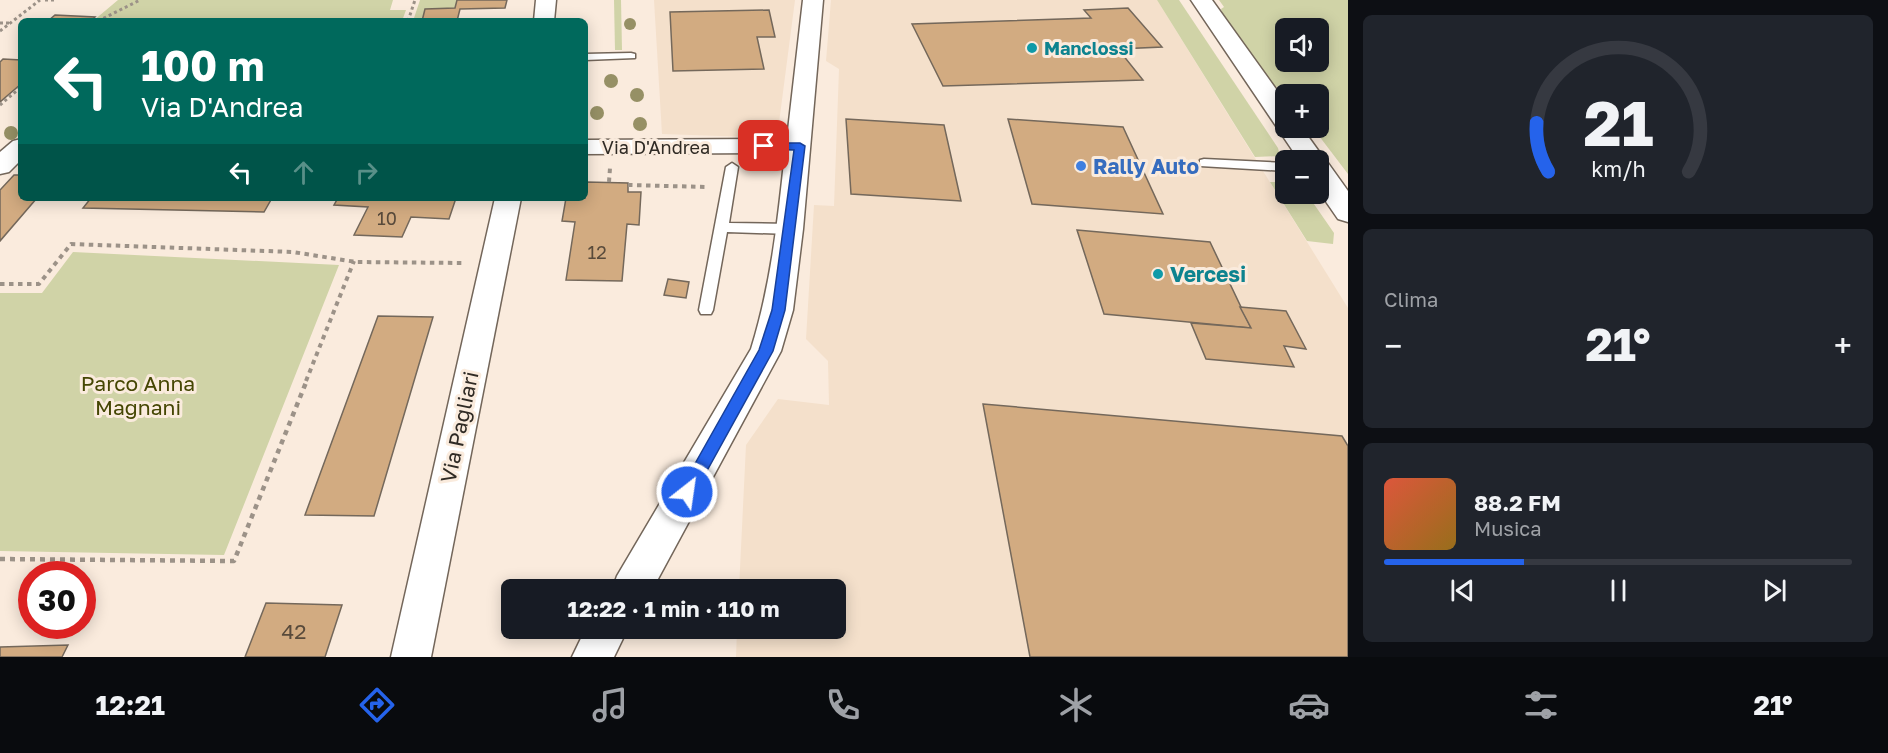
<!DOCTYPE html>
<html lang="it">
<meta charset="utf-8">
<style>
:root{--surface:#171b24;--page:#20242c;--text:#f1f3f6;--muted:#9ea1a6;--line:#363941;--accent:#2563eb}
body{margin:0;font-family:"Golos Text",sans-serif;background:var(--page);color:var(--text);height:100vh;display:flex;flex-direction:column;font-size:22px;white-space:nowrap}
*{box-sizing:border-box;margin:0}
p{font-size:20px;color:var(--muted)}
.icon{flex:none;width:33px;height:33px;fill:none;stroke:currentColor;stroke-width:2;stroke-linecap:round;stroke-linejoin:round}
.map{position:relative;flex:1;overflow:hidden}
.drawer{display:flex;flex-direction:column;gap:15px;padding:15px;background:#0d0f14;width:540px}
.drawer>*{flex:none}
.hud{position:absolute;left:18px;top:18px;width:570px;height:183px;border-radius:9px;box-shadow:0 3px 15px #0003;background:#00695c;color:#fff;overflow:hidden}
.buttons{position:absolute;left:1275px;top:18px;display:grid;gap:12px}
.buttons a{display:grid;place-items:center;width:54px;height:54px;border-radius:9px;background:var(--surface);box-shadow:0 3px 15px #0003;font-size:30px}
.speed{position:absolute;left:18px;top:561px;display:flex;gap:12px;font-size:30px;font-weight:700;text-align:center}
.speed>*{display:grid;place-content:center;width:78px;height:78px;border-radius:50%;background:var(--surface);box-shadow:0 3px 15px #0003;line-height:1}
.speed .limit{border:9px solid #d22;background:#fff;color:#111}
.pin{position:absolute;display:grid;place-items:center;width:51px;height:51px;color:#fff;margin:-26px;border-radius:12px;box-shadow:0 3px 9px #0006}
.me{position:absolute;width:66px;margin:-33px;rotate:30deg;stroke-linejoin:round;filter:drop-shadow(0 0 4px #0008)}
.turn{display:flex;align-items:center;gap:21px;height:126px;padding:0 24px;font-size:27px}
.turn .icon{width:78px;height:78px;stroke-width:2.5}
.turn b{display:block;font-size:42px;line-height:51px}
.lanes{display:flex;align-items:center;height:57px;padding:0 24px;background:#0003;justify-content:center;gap:30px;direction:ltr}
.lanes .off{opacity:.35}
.big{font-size:45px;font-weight:700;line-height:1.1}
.drawer .tile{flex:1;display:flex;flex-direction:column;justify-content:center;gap:9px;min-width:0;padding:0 21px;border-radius:9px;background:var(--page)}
.drawer .dial{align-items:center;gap:0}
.dial svg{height:156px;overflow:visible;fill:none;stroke:var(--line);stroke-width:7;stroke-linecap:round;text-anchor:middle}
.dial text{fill:var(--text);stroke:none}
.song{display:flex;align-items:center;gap:18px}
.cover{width:72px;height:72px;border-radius:9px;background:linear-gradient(135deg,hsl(10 70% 55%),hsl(40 70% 35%))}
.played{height:6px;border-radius:3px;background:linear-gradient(90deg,var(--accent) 30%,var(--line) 30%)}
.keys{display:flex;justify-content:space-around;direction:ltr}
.heat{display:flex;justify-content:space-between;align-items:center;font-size:33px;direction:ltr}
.trip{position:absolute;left:501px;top:579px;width:345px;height:60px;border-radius:9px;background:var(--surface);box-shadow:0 3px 15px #0003;font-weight:700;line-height:60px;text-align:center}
.tab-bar{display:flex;height:96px;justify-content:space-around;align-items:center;background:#090b0e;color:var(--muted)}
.tab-bar .icon{width:42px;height:42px}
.tab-bar .on{color:var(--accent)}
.tab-bar b{font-size:27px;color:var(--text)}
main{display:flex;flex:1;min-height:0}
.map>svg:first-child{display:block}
.built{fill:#f4e0cb}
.green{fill:#d0d3a7;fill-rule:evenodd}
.building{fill:#d2ab81;stroke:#74685b;stroke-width:1.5}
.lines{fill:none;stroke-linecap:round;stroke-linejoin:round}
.lane-casing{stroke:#73665a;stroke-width:3}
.street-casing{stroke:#73665a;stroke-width:3}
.secondary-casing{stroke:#73665a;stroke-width:3}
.path-far2{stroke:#9c9288;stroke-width:3;stroke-dasharray:3 3;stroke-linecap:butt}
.path-far1{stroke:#9c9288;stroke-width:4;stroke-dasharray:4.5 4.5;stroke-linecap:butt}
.path{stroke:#9c9288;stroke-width:4.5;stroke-dasharray:5 5;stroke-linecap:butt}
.lane{fill:#fff;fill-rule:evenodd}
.street{fill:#fff;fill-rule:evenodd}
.secondary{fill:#fff;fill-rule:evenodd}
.tree{fill:#969065}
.route{fill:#2563eb;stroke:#184099;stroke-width:1.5}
.culture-dot{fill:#0f9aa8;stroke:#faebdd;stroke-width:2}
.shop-dot{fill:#3f7fe0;stroke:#faebdd;stroke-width:2}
.labels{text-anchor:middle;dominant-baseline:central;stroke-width:6;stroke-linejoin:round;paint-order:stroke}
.far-culture-label{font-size:18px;font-weight:bold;fill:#0d838f;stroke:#faebdd;text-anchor:start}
.far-street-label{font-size:18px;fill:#2f2a24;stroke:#faebdd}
.number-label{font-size:18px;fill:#584a3b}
.shop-label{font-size:21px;font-weight:bold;fill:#366cbe;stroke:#faebdd;text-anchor:start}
.culture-label{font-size:21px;font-weight:bold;fill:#0d838f;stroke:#faebdd;text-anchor:start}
.park-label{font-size:21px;fill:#454603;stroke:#faebdd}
.street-label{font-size:21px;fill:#2f2a24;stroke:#faebdd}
.near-number-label{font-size:21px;fill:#584a3b}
</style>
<main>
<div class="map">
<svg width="1348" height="657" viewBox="0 0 1348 657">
<rect width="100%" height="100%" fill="#faebdd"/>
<g class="built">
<path d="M654 0H795L777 138 662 134Z"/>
<path d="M831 0H1157L1348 308V657H736L737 629 836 628V590L739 589 746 445 778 399 829 405 828 361 806 339 814 205 834 206 839 69 826 61Z"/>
</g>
<g class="green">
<path d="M118 0H393L390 10H406L402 21H93Z"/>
<path d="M420 0H457L455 8 426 9 422 21H413Z"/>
<path d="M614 0H621L622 50H615Z"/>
<path d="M1157 0H1179L1278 148 1280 156 1255 157Z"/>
<path d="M1219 0H1348V174L1313 128H1318V94H1289L1283 86 1274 87 1224 18 1221 9 1224 7ZM1286 28H1318V62H1286Z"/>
<path d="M1270 182H1285L1286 194H1307L1334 233 1333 244 1307 241Z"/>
<path d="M73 252 339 265 224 555 0 551V293H42Z"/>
</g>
<g class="building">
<path d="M457 0H507L505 8 460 9 457 21H422L425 9 455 8Z"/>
<path d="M1128 8 1162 47 1118 49 1143 80 943 86 912 24 1091 18 1084 10Z"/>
<path d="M769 10 775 37H757L764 69 673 71 670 12Z"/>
<path d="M55 15 95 17 91 21H48Z"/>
<path d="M3 59 21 60V84L0 102V62Z"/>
<path d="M846 119 944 125 961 201 851 194Z"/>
<path d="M1008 119 1123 127 1163 214 1032 204Z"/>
<path d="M14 175H21V198H37L0 241V190Z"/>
<path d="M586 182 628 183V192H641L639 225 627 224 622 281 566 280 575 222 562 221 566 198H585Z"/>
<path d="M91 198H272L264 212 83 208Z"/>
<path d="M338 198H456L449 219 411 217 402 237 354 235 368 207 334 205Z"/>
<path d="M1077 230 1210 242 1251 328 1104 314Z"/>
<path d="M668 279 689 282 686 298 664 295Z"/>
<path d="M1240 307 1286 311 1306 349 1284 346 1294 367 1206 359 1191 323 1251 328Z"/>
<path d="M378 316 433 317 374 516 305 515Z"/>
<path d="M983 404 1342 436 1348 446V657H1030Z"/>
<path d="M266 603 342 605 325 657H245Z"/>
<path d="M68 645 62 657H0V647Z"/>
</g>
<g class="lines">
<defs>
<g id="lane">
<path d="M631 53 635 54V58L585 60V54Z"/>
<path d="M1204 159 1286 163V171L1200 166V160Z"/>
<path d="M732 163 738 167 729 223 790 224 797 229 790 234 727 232 713 310 711 314H701L699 310 726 167Z"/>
</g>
<g id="street">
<path d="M536 0H556L554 21H534Z"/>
<path d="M803 0H823L803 229 793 310 781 351 652 590H612L617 576 751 349C771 285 778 219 785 153L585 154V140L787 139Z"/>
<path d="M21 139V160L9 172 0 174V152L13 141Z"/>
<path d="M495 198H521L431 657H391Z"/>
<path d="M586 628H628L614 657H572Z"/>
</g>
<path id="secondary" d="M1191 0H1212L1286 103V128H1302L1325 160 1324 162 1328 163 1348 191V222L1338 219 1318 190V160H1299Z"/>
</defs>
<use href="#lane" class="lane-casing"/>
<use href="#street" class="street-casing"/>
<use href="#secondary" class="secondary-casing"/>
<g class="path-far2">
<path d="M45 0H55"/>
<path d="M98 21 140 0"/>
<path d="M408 21 415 0"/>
<path d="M0 23H10"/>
<path d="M0 31 40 0"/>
<path d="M0 105 21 87"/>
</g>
<g class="path-far1">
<path d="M609 182 610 168"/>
<path d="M628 185 707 187"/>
<path d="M0 284H39L71 244 293 252 356 262 465 263"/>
<path d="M306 381 354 261"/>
</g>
<path class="path" d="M0 559 234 561 307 380"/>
<use href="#lane" class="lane"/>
<use href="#street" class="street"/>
<use href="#secondary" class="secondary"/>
</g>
<g class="tree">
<circle cx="630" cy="24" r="6"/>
<circle cx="611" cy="81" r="7"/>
<circle cx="637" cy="95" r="7"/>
<circle cx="597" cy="113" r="7"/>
<circle cx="640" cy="124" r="7"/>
<circle cx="11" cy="133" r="7"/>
</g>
<path class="route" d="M764 143H800L805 146 785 310 773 351 692 498 687 500 681 498 679 492 759 350 772 310 794 150 760 149V144Z"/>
<g class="culture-dot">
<circle cx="1032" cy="48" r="6"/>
<circle cx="1158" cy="274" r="6"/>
</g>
<circle class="shop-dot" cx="1081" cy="166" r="6"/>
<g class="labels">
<g class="far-culture-label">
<text x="1044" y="48">Manclossi</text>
</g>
<g class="far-street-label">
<text x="656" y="147">Via D'Andrea</text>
</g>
<g class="number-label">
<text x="387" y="218">10</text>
<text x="597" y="252">12</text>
</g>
<g class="shop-label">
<text x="1093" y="166">Rally Auto</text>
</g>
<g class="culture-label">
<text x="1170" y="274">Vercesi</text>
</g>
<g class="park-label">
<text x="138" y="383">Parco Anna<tspan x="138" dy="24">Magnani</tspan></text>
</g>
<g class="street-label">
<text transform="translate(459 427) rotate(-78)">Via Pagliari</text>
</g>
<g class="near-number-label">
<text x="294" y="631">42</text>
</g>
</g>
</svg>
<div class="buttons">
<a><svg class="icon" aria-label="sound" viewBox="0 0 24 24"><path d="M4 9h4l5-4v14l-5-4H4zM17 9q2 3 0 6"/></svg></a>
<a>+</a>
<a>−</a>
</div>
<div class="speed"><div class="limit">30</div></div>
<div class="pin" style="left:764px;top:146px;background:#d93025"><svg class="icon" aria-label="arrive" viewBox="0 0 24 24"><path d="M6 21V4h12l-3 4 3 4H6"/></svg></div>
<svg class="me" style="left:687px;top:492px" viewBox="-20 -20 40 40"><circle r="17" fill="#2563eb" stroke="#fff" stroke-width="3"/><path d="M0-11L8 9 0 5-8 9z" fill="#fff"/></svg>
<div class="trip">12:22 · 1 min · 110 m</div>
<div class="hud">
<div class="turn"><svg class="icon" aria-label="left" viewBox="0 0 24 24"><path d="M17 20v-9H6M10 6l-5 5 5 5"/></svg><div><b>100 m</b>Via D'Andrea</div></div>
<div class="lanes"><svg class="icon" aria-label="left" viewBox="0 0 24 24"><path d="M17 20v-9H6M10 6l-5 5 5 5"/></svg><svg class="icon off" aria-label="ahead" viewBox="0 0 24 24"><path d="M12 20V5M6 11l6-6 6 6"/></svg><svg class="icon off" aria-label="right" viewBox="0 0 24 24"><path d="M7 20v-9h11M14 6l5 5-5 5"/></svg></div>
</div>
</div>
<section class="drawer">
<div class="tile dial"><svg viewBox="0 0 100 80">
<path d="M14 69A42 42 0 1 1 86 69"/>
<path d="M14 69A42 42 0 0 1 8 44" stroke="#2563eb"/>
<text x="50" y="56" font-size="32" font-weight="700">21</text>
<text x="50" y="72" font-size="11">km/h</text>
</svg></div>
<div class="tile"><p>Clima</p>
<div class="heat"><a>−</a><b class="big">21°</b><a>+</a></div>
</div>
<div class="tile">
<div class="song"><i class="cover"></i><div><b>88.2 FM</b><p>Musica</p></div></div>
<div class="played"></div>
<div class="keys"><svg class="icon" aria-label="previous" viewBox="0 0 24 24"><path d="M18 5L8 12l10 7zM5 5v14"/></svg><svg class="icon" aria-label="pause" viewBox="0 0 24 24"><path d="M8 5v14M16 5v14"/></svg><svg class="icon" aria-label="next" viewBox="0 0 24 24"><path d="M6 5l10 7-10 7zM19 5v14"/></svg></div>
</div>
</section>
</main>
<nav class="tab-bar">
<b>12:21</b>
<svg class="icon on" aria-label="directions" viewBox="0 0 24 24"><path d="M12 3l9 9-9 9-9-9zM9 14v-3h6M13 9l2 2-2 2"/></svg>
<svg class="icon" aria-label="music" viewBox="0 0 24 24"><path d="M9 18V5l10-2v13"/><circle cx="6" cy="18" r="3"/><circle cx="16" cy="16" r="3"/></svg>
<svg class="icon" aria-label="phone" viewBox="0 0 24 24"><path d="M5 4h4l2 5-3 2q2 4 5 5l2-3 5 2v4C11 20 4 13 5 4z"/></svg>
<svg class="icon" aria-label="climate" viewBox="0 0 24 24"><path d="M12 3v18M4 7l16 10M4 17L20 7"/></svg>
<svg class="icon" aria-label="car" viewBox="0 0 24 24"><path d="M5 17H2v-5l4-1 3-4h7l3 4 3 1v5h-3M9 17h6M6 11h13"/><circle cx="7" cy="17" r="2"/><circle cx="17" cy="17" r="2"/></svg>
<svg class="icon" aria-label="filters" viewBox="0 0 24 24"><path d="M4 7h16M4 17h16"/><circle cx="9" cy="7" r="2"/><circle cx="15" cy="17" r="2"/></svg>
<b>21°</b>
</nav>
